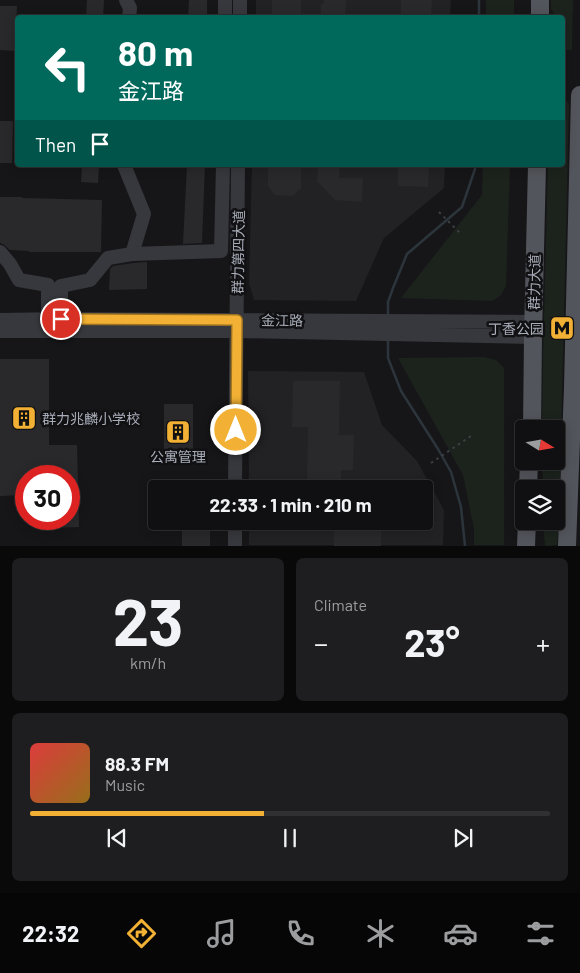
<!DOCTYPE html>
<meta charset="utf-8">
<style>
:root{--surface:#101012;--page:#1e1e20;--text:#f1f3f6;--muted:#9c9d9f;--line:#303032;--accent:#f2b134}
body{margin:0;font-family:Barlow,"Noto Sans SC",sans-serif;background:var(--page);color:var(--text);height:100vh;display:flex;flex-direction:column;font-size:19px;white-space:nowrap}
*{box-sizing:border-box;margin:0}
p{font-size:16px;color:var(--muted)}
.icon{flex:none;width:28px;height:28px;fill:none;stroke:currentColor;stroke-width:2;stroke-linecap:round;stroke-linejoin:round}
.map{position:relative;height:546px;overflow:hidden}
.side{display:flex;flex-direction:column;gap:12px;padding:12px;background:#09090a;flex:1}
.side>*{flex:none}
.banner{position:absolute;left:15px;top:15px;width:550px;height:152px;border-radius:5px;box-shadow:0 2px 12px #0003,0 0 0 1px var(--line);background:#00695c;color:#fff;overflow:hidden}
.needle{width:32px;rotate:101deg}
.controls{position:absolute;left:515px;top:420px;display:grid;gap:10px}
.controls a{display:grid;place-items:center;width:50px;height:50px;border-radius:5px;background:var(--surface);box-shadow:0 2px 12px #0003,0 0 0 1px var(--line);font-size:25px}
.speed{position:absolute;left:15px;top:465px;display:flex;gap:10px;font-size:25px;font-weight:700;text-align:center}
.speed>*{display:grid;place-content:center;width:65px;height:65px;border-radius:50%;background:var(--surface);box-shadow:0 2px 12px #0003,0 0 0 1px var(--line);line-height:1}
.speed .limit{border:8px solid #d22;background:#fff;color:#111}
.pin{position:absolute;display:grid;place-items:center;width:42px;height:42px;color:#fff;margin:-21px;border:2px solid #fff;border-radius:50%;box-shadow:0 1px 5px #0007}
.me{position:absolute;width:55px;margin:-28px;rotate:0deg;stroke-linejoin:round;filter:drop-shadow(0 0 4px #0008)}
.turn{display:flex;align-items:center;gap:18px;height:105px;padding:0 20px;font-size:22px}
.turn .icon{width:65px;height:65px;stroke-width:2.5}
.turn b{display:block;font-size:35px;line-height:42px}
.then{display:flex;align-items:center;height:48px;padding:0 20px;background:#0003;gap:10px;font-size:19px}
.big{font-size:38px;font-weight:700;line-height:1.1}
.side .tile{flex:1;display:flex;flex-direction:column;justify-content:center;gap:8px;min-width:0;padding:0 18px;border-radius:8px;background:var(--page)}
.side .dial{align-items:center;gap:0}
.dial b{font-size:65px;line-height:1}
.song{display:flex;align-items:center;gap:15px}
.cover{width:60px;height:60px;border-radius:8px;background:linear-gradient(135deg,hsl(0 70% 55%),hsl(40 70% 35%))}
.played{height:5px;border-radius:2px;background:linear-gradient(90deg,var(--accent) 45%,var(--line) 45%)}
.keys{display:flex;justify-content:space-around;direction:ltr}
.heat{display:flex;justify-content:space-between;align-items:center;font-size:28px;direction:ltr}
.side .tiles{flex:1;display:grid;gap:12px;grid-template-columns:1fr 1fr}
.tile:last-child{grid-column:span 2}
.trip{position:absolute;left:148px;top:480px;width:285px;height:50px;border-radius:5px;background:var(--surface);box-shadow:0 2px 12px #0003,0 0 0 1px var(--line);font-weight:700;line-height:50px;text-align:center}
.dock{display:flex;height:80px;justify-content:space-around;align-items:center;background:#060607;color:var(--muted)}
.dock .icon{width:35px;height:35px}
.dock .selected{color:var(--accent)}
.dock b{font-size:22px;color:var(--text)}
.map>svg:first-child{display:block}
.built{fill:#222225}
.green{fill:#1c231d}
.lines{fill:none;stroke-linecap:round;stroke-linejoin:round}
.stream{stroke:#2c353c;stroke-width:2.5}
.building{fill:#29292c}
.path{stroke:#3d3f44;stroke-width:2;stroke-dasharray:2.5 4;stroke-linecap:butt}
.minor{stroke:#37383d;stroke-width:14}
.major{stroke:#53555c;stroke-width:18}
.route-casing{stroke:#9d7322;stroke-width:12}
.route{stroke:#f2b134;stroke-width:9}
.labels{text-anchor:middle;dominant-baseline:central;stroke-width:5;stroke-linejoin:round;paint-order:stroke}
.street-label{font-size:14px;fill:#a8adb8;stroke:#111113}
.poi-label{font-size:14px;fill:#a8adb8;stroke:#111113;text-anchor:end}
</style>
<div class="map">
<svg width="580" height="546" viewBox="0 0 580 546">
<rect width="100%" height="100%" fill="#161618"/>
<g class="built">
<path d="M256 0H451L450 17 256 18Z"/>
<path d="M252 165H445L444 188 384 238 356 301 254 300 249 283Z"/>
<path d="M248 371 364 372 382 425 417 461 444 510 443 545H249V521H424V489H249Z"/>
</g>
<g class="green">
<rect x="486" y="0" width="28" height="17"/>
<path d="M551 0H573L572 50H563L562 18 556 17 551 9Z"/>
<path d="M563 99 567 101 569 105 559 522 557 545 545 546 543 521H556V489H543L542 461H556V429H542L543 357 548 165H562Z"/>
<path d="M483 165H510L506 286 501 295 493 301 401 298 482 195Z"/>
<path d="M484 357 496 360 504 368V545H474V529L463 475 398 358Z"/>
</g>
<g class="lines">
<g class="stream">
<path d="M479 18V0"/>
<path d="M388 318V302L393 288 407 254 462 207 475 169V165"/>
<path d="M388 338V358L401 391 438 449 451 472 461 507 465 546"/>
</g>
</g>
<g class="building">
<path d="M87 0H104L103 18H86Z"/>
<path d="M189 0H207V18H188Z"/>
<rect x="272" y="0" width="29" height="18"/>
<path d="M324 0H346L345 18H321V5L324 3Z"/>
<path d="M401 0H432L431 18H401Z"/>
<path d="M0 6H17L15 51 0 50Z"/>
<path d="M0 121H13L12 163H0Z"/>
<path d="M82 165H99L98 183 81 182Z"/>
<path d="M187 165H205L202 243 183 244Z"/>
<path d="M268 165H301V188L293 196 275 195 268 186Z"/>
<path d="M318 165H340L339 178H363L362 202 335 200 317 181Z"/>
<path d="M398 165H429L428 187 398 186Z"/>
<path d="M0 197H22V198L102 200 101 252H29V251L10 250 3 244 0 243Z"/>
<path d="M147 262V289L109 290 110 269 113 266 133 263Z"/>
<path d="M0 359H49V445H77L79 527 51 528V519H69V476H26V495L0 496Z"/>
<path d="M293 381H340L339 435H354L353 470H341V489H307L308 427H292Z"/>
<rect x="164" y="404" width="29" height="55"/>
<rect x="182" y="521" width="28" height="25"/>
<rect x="334" y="521" width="47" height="25"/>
</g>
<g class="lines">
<g class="path">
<path d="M439 212 462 235"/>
<path d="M431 463 474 434"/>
</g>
<g class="minor">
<path d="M126 0 130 8 129 18"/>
<path d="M225 18V0"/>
<path d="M240 18V0"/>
<path d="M124 165 144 214 132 254"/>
<path d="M0 252 10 264 19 280 48 285V320"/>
<path d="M61 319V286L90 280 108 258 132 254 221 251 223 165"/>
<path d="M0 320 61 319 533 322"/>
<path d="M0 331H237L533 337"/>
<path d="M235 489 238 165"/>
<path d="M235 546V521"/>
</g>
<g class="major">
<path d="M540 18V0"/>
<path d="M532 429 533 337 537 165"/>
<path d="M528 489 529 461"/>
<path d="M526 546 527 521"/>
<path d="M567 546 573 388 580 95"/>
</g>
</g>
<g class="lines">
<defs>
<path id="route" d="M61 319 237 320 236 430"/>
</defs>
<use href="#route" class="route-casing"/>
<use href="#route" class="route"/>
</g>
<defs>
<symbol id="metro-square" viewBox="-11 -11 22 22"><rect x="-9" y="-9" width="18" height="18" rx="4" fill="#f2b134" stroke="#111113"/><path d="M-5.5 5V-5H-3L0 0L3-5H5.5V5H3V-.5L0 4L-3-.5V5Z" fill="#111"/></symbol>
<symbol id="building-square" viewBox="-11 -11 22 22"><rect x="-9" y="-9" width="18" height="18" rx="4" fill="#f2b134" stroke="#111113"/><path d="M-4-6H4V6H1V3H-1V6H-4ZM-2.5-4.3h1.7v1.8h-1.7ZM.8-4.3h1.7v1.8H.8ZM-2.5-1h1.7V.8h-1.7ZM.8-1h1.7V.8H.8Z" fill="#111"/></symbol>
</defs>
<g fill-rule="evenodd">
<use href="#metro-square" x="548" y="314" width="28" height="28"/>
<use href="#building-square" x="10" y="404" width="28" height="28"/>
<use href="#building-square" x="164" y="418" width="28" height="28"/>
</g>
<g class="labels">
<g class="street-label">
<text transform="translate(238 252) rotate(-89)">群力第四大道</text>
<text transform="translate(534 282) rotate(-89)">群力大道</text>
<text transform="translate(282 320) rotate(1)">金江路</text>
</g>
<g class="poi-label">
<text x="544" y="328">丁香公园</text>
<text x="42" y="418" text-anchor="start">群力兆麟小学校</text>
<text x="178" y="456" text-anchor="middle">公寓管理</text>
</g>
</g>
</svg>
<div class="controls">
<a><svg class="needle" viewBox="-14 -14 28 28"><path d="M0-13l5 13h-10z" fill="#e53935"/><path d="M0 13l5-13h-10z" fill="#9c9d9f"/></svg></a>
<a><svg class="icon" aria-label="layers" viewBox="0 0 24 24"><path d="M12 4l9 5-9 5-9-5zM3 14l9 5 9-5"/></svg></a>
</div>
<div class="speed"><div class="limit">30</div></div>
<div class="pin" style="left:61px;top:319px;background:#d93025"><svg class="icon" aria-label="arrive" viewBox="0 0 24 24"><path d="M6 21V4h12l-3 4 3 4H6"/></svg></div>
<svg class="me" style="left:236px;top:430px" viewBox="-20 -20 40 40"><circle r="17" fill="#f2b134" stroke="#fff" stroke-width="3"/><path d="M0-11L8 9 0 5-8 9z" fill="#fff"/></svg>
<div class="trip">22:33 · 1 min · 210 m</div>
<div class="banner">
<div class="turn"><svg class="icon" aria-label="left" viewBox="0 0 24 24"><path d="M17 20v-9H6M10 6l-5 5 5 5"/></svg><div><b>80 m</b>金江路</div></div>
<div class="then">Then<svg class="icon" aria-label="arrive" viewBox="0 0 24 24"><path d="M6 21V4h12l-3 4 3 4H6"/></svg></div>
</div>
</div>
<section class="side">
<div class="tiles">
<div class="tile dial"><b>23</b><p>km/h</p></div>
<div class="tile"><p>Climate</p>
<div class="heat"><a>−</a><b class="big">23°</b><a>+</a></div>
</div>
<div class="tile">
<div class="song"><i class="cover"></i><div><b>88.3 FM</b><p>Music</p></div></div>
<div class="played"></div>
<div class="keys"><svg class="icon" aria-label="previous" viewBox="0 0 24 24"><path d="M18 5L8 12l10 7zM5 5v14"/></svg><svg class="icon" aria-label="pause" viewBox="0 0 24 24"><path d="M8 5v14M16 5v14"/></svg><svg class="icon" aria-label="next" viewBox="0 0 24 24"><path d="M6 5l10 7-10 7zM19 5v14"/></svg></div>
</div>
</div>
</section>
<nav class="dock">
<b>22:32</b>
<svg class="icon selected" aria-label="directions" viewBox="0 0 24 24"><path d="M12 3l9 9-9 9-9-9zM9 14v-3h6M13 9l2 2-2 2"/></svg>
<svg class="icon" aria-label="music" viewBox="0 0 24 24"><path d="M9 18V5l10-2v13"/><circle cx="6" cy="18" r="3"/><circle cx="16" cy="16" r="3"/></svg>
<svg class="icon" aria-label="phone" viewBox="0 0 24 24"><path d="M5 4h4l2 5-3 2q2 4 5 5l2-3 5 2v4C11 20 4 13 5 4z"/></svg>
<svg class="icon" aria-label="climate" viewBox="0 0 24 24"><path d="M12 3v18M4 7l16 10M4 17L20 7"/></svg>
<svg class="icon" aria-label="car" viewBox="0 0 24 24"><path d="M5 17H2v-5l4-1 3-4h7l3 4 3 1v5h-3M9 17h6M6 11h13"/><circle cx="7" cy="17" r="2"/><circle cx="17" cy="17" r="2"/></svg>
<svg class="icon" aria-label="filters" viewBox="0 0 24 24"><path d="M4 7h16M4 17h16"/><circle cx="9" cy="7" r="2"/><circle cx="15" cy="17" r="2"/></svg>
</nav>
